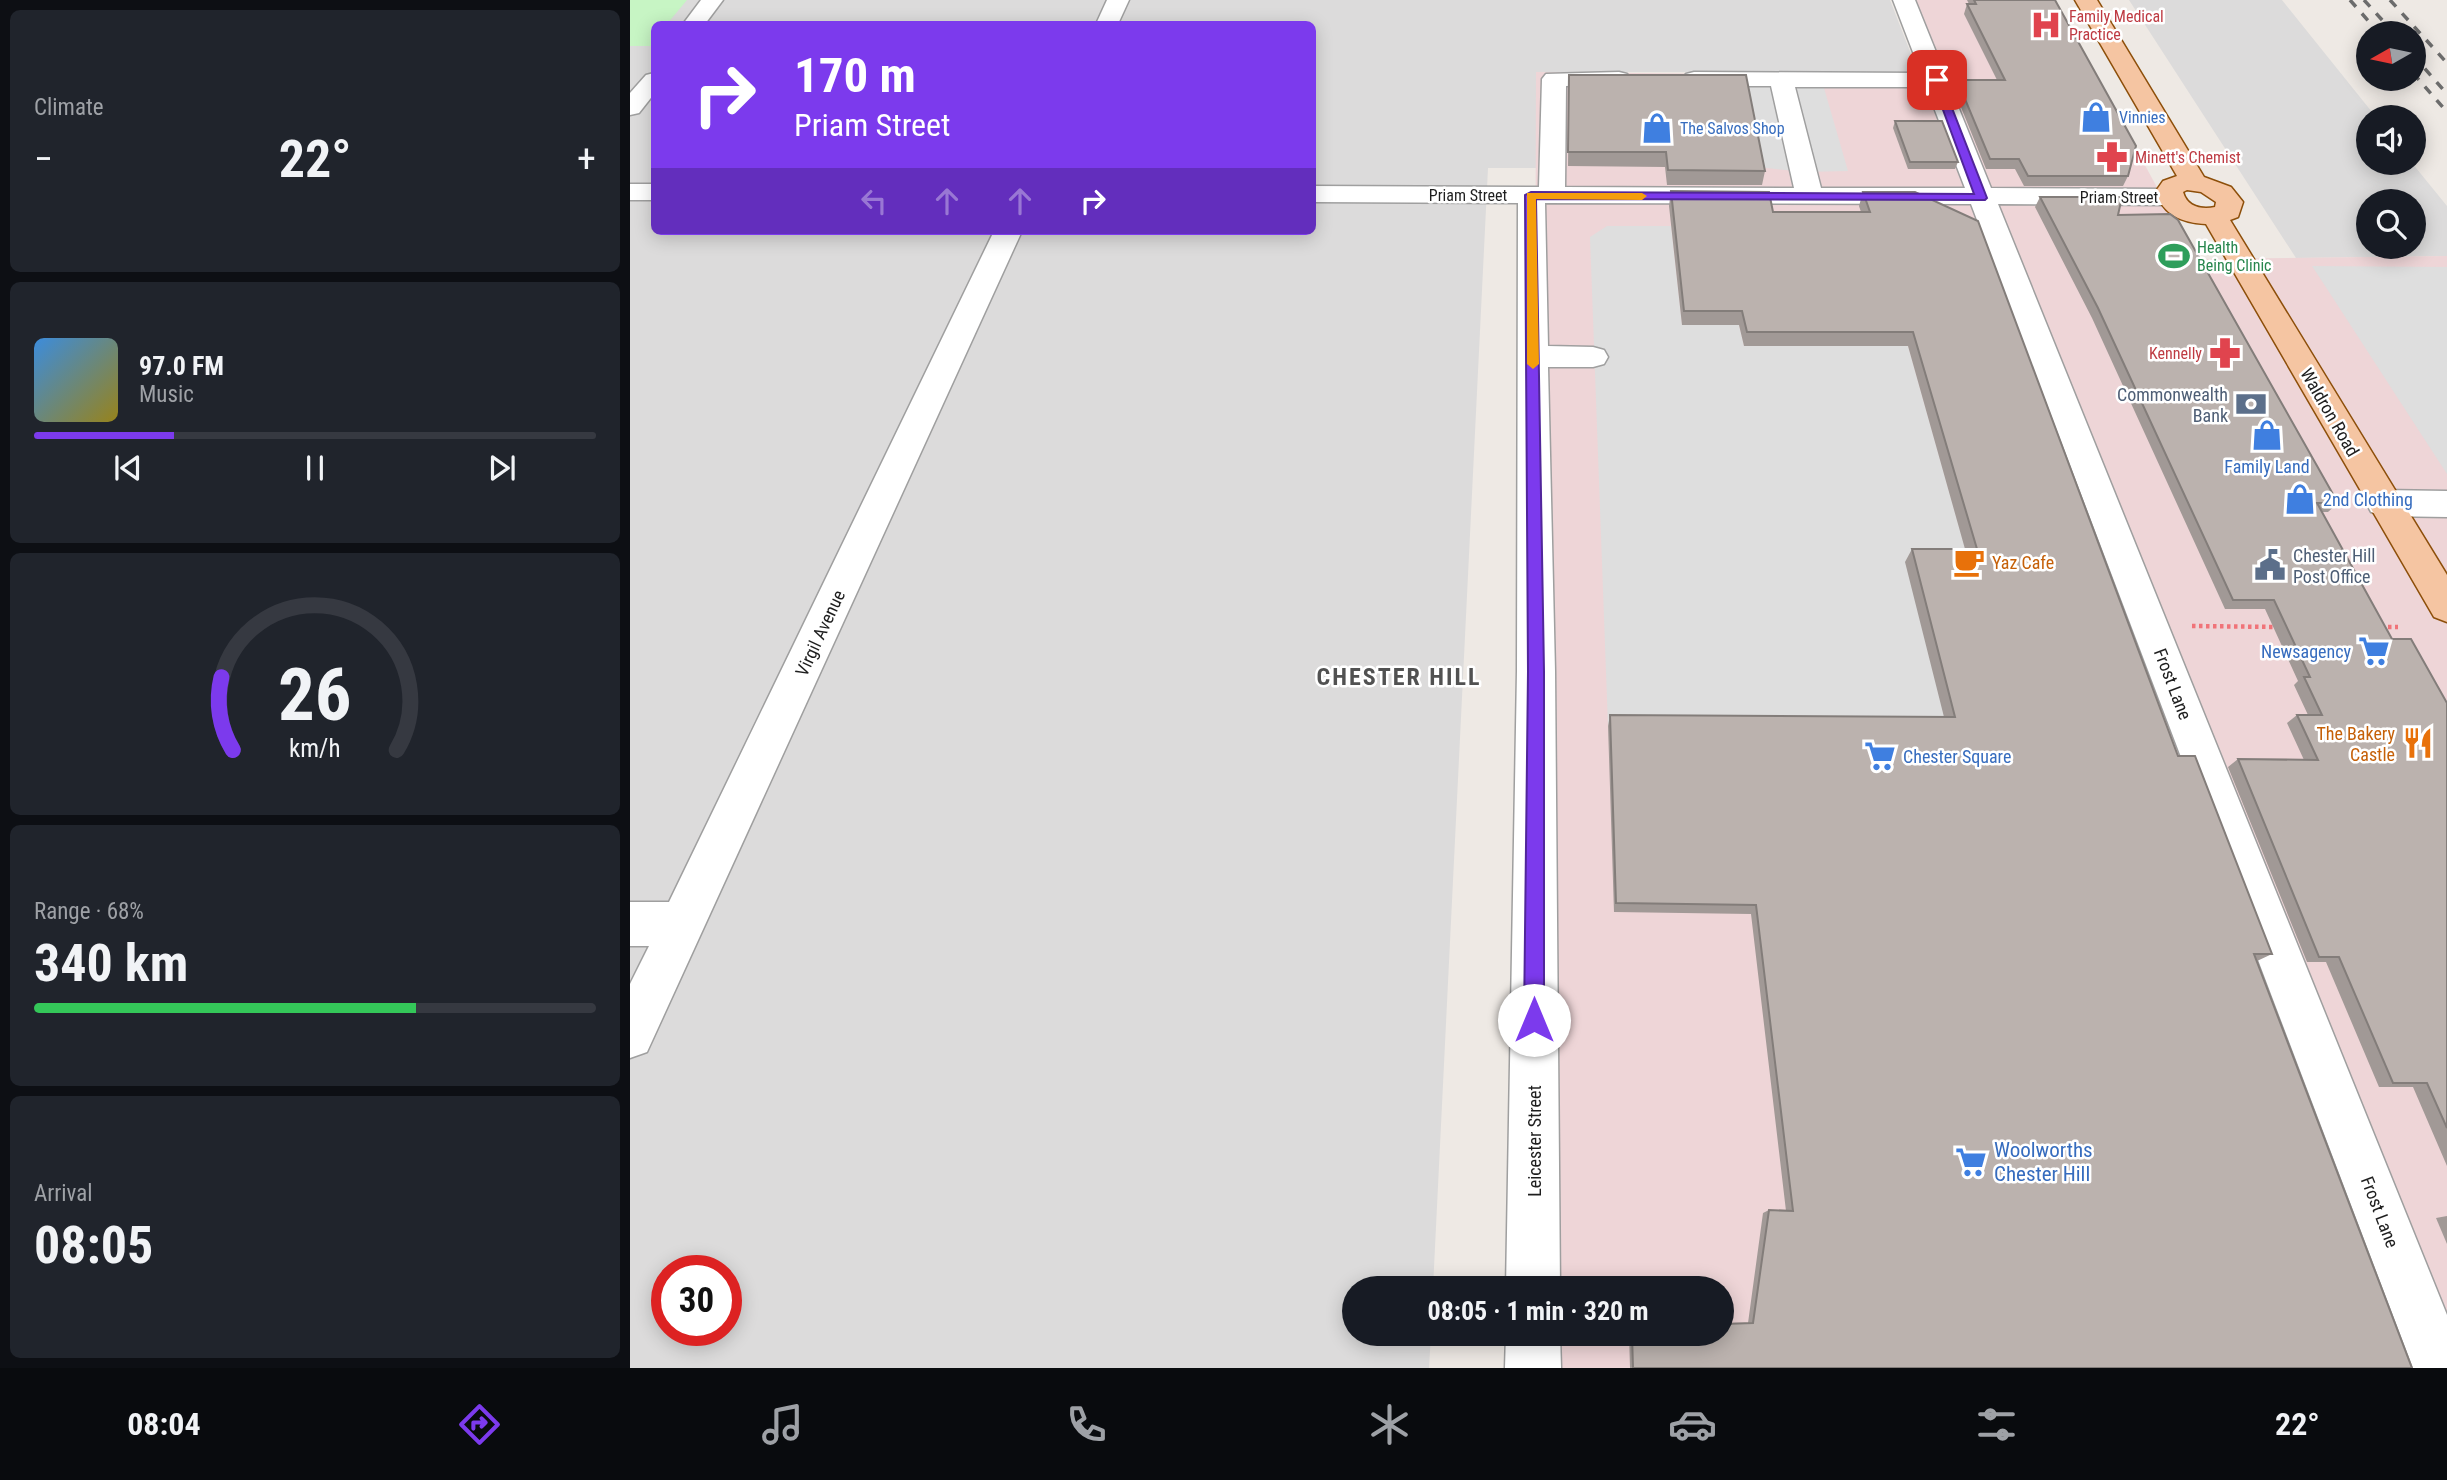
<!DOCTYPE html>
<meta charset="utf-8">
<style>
:root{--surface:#171b24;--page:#20242c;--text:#f1f3f6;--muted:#9ea1a6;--line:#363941;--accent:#7c3aed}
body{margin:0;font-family:"Roboto Condensed",sans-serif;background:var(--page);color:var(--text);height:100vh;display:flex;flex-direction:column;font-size:26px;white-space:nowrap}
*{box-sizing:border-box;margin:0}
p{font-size:23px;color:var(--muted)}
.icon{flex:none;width:38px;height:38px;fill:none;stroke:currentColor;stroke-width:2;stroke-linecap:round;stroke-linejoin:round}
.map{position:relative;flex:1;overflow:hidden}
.sheet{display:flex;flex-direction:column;gap:10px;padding:10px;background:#0d0f14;width:630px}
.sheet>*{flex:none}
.top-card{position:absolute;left:21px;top:21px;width:665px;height:214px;border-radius:10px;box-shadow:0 4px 18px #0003;background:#7c3aed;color:#fff;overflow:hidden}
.needle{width:46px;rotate:261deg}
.fabs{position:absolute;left:1726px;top:21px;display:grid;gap:14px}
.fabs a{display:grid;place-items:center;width:70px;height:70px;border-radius:50%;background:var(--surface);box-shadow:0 4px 18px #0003;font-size:35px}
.speed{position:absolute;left:21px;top:1255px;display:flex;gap:14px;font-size:35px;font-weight:700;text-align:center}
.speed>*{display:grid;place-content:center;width:91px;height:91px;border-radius:50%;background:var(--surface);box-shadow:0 4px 18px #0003;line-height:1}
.speed .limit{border:10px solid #d22;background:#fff;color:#111}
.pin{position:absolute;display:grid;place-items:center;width:60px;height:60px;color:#fff;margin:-30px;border-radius:14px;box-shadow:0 4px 10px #0006}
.me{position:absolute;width:77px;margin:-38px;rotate:0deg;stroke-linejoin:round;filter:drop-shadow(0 0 5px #0008)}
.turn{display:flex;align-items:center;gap:24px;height:147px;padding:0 28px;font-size:32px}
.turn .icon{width:91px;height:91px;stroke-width:2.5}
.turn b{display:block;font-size:49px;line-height:60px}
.lanes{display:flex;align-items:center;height:66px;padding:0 28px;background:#0003;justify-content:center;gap:35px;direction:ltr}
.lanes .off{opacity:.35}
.big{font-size:52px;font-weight:700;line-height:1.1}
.sheet .widget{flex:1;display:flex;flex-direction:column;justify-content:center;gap:10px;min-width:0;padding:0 24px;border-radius:10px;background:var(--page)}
.sheet .dial{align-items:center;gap:0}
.dial svg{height:182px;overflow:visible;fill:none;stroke:var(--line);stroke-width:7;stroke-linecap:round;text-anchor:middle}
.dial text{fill:var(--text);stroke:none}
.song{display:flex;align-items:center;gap:21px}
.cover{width:84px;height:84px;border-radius:10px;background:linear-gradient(135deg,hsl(210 70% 55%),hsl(50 70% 35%))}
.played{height:7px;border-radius:4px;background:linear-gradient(90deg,var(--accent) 25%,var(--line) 25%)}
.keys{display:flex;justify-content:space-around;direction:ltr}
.heat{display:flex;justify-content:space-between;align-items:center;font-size:38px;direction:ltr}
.charge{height:10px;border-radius:5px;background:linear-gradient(90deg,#34c759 68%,var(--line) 0)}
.trip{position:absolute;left:712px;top:1276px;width:392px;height:70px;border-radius:35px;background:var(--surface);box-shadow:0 4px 18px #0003;font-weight:700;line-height:70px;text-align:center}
.tab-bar{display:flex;height:112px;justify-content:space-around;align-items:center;background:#090b0e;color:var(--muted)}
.tab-bar .icon{width:49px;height:49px}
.tab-bar .on{color:var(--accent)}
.tab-bar b{font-size:32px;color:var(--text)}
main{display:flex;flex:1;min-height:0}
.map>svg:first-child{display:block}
.residential{fill:#dcdbdb;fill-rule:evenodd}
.commercial{fill:#eed5d7}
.park{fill:#c7f5c4}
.parking{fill:#dedede}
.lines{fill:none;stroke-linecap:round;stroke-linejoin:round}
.minor-casing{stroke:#9f9f9f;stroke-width:3}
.major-casing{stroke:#8d4f0a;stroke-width:3}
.path{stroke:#f07479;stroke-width:4.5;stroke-dasharray:3.5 3.5;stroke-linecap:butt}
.minor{fill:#fff;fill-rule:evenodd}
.major{fill:#f5c5a2;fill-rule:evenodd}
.rail{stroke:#6c6c6c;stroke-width:3.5;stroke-dasharray:9 9;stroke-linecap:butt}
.wall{fill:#a19996}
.building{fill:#bbb2ae;stroke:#837d7a;stroke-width:2}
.route{fill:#7c3aed;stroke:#51269a;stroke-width:2}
.slow{fill:#f59e0b}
.labels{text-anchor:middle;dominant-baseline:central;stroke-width:5;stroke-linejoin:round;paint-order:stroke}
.far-health-label{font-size:16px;fill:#be3a42;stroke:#fff;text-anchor:start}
.far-shop-label{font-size:16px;fill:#366cbe;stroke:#fff;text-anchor:start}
.far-street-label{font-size:16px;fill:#1e1e1e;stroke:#fff}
.far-leisure-label{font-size:16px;fill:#27864d;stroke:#fff;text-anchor:start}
.service-label{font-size:18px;fill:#4e5e75;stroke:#fff;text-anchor:end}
.street-label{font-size:18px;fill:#1e1e1e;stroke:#fff}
.shop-label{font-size:18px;fill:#366cbe;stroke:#fff;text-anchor:start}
.food-label{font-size:18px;fill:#c56008;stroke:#fff;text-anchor:start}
.near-shop-label{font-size:21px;fill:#366cbe;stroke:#fff;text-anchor:start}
.district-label{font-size:24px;font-weight:bold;letter-spacing:2px;fill:#515151;stroke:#fff}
</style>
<main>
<section class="sheet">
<div class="widget"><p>Climate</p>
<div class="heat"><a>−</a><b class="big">22°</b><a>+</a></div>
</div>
<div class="widget">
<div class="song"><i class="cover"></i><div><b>97.0 FM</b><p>Music</p></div></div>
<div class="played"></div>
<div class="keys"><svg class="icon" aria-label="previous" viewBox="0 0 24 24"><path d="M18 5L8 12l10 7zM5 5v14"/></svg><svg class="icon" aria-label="pause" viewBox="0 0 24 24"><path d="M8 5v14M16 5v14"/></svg><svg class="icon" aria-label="next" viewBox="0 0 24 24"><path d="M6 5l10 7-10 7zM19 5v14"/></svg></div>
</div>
<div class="widget dial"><svg viewBox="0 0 100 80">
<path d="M14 69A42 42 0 1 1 86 69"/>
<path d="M14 69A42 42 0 0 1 9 37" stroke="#7c3aed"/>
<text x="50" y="56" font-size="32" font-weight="700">26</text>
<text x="50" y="72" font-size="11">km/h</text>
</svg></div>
<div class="widget"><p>Range · 68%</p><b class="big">340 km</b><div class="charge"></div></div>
<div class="widget"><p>Arrival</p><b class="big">08:05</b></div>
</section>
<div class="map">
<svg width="1817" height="1368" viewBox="0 0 1817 1368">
<rect width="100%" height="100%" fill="#eee9e4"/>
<g class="residential">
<path d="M0 0H1260L1288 72H908L907 168H858L803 1288H724V1334H801L799 1368H0ZM24 24H682V231H24ZM37 1270H96V1330H37Z"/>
<path d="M1499 0H1652L1746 117H1738V163H1782L1817 206V256L1666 258ZM1738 201H1783V247H1738Z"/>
</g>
<path class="commercial" d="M1267 0H1425L1566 259 1817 256V1368H902V1334H1092V1288H902L906 72 1289 76Z"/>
<path class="park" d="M0 0H57L37 24H24L22 46H0Z"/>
<g class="parking">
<path d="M1113 86 1194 88 1218 171 1174 172 1128 167Z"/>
<path d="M977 226H1041L1052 325H1109L1114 346H1278L1339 562 1317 728 978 726 960 237Z"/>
<path d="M1682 266 1817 267V474L1688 275Z"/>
</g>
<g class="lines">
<defs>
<g id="minor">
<path d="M71 0H93L75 24H53Z"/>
<path d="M477 0H499L488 24H466Z"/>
<path d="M1263 0H1285L1361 188 1539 189 1548 191 1552 197 1548 203 1539 205 1368 204 1817 1315V1368H1783L1341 204 915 203 918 346 963 347 974 350 978 357 974 364 963 367H918L925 671 930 1288H876L887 671 888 203 682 202V186L909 187 912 79 916 74 989 72 997 74 1001 79 997 84 936 86 935 187 1164 188 1141 86H1064L1056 84 1052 79 1056 74 1064 72 1291 73ZM1165 87H1296L1335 188H1191Z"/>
<path d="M24 73V94L9 113 0 115V93L16 75Z"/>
<rect x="0" y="184" width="24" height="16"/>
<path d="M364 231H392L17 1052 0 1058V984L19 946H0V902H39Z"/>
<path d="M1753 490 1817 491V517L1753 516 1741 512 1736 503 1741 494Z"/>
<path d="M876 1334H930L931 1368H875Z"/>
</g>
<path id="major" d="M1445 0H1467L1574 177 1601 187 1613 202 1608 217 1600 220 1817 575V622L1804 617 1576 224C1553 223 1532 215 1526 191L1533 181 1547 176ZM1557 190 1571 192 1586 202 1585 207C1572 210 1557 207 1553 192Z"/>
</defs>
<use href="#minor" class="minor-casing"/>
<use href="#major" class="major-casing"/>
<g class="path">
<path d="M1562 626 1648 627"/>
<path d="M1751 627H1768"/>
</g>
<use href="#minor" class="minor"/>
<use href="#major" class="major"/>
<g class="rail">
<path d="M1720 0 1749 33"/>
<path d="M1734 0 1764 33"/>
<path d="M1760 0 1817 63"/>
<path d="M1783 55 1817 94"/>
<path d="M1783 73 1817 112"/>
</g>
</g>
<g class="wall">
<path d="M1337 0H1425L1498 176 1493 186H1394L1385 169H1356L1324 90 1327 80H1367L1334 14 1337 4H1339Z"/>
<path d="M939 75 1135 171 1132 185H1037L1035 167 938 166Z"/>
<path d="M1265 121 1328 162 1325 169H1278L1263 128Z"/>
<path d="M1041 191 1143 212H1231L1229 206 1233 192 1548 756 1642 954 1627 961 1782 1368H1000L999 1334H1092V1323H1118L1133 1213 1139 1210 1156 1211 1121 914 984 912 978 726 980 715 1314 717 1275 562 1282 549H1335L1278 346H1114L1109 325H1052L1039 206Z"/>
<path d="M1410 197 1488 215 1708 503 1698 512H1692L1762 639 1817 703V1166L1783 1087H1749L1696 962H1677L1598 767 1608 759 1674 760 1657 723 1667 715H1678L1664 685 1668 681 1635 609H1595L1462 318 1405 207Z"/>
<path d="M1817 1216V1244L1806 1218Z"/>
</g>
<g class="building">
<path d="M1344 0H1425L1506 146 1498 176H1398L1389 159H1360L1327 80H1375L1337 4H1346Z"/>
<path d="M939 75H1116L1135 171 1038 170 1036 152H938Z"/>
<path d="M1265 121H1312L1328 162H1280Z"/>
<path d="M1041 191 1139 192 1143 212H1240L1233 192H1285L1348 221 1548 756H1565L1642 954H1624L1782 1368H1003L1002 1334H1092V1324L1123 1323 1139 1210 1163 1211 1126 905 986 903 980 715 1325 717 1282 549H1347L1283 332H1117L1112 311H1054Z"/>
<path d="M1410 197H1492L1488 215 1540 214 1548 220 1708 503H1687L1762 639H1781L1817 703V1128L1797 1083H1763L1709 957H1689L1608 759 1688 760 1667 715H1692L1674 677H1680L1644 600H1603L1468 308Z"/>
</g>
<path class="route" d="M1307 77 1311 80 1357 198 1355 200 906 199 914 671V1020L911 1027 904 1029 897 1027 894 1020 898 671 895 195 901 192 1344 194 1302 80Z"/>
<path class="slow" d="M897 193H1012L1017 196 1012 200 906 199 909 364 903 369 897 364Z"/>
<defs>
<symbol id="hospital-bare" viewBox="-9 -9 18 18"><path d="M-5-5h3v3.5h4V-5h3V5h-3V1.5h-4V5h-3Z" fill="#e0444e" stroke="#fff" stroke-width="2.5" paint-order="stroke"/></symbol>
<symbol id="shop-bare" viewBox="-9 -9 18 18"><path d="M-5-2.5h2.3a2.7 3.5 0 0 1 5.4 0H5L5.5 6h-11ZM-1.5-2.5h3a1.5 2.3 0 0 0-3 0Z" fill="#3f7fe0" stroke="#fff" stroke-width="2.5" paint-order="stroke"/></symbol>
<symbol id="pharmacy-bare" viewBox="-9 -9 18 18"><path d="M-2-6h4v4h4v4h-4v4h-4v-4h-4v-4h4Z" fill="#e0444e" stroke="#fff" stroke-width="2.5" paint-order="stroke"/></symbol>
<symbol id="stadium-bare" viewBox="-9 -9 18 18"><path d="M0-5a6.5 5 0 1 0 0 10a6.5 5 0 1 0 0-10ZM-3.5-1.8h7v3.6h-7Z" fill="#2e9e5b" stroke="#fff" stroke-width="2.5" paint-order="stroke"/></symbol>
<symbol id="bank-bare" viewBox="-9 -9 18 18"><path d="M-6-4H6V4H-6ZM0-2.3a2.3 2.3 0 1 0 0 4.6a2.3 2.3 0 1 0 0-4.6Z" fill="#5c6f8a" stroke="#fff" stroke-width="2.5" paint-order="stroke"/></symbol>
<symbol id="cafe-bare" viewBox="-9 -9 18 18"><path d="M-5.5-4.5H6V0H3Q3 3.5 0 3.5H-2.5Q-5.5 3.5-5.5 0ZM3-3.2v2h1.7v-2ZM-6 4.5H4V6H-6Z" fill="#e8710a" stroke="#fff" stroke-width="2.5" paint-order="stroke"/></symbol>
<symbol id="civic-bare" viewBox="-9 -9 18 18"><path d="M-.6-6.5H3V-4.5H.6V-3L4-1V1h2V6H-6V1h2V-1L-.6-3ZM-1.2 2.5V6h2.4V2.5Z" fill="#5c6f8a" stroke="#fff" stroke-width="2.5" paint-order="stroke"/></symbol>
<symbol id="supermarket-bare" viewBox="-9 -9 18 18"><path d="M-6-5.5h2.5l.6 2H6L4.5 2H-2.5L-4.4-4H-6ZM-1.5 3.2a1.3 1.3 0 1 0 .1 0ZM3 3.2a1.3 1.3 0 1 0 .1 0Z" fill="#3f7fe0" stroke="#fff" stroke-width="2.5" paint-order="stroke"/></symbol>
<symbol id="restaurant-bare" viewBox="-9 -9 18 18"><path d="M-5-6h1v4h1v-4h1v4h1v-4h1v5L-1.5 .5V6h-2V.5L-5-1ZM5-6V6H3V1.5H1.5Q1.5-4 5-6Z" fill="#e8710a" stroke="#fff" stroke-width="2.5" paint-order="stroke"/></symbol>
</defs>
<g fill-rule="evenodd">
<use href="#hospital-bare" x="1394" y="3" width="44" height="44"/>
<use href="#shop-bare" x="1444" y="95" width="44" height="44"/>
<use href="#shop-bare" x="1005" y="106" width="44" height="44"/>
<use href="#pharmacy-bare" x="1460" y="135" width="44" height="44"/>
<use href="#stadium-bare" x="1522" y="234" width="44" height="44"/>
<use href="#pharmacy-bare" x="1573" y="331" width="44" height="44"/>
<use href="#bank-bare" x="1599" y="382" width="44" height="44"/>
<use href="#shop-bare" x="1615" y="413" width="44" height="44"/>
<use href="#shop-bare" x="1648" y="477" width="44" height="44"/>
<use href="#cafe-bare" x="1317" y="540" width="44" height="44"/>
<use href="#civic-bare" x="1618" y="543" width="44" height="44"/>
<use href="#supermarket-bare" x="1722" y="629" width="44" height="44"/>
<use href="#restaurant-bare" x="1766" y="721" width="44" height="44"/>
<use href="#supermarket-bare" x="1228" y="734" width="44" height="44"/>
<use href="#supermarket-bare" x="1319" y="1140" width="44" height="44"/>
</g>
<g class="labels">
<g class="far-health-label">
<text x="1439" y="16">Family Medical<tspan x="1439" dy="18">Practice</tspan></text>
<text x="1505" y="157">Minett's Chemist</text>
<text x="1572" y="353" text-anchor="end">Kennelly</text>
</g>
<g class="far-shop-label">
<text x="1489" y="117">Vinnies</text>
<text x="1050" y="128">The Salvos Shop</text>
</g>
<g class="far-street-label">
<text x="838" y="195">Priam Street</text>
<text x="1489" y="197">Priam Street</text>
</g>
<g class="far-leisure-label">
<text x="1567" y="247">Health<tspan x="1567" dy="18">Being Clinic</tspan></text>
</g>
<g class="service-label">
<text x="1598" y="394">Commonwealth<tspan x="1598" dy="21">Bank</tspan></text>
<text x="1663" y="555" text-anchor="start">Chester Hill<tspan x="1663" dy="21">Post Office</tspan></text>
</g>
<g class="street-label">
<text transform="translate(1700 412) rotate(60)">Waldron Road</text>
<text transform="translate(190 633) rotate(-65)">Virgil Avenue</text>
<text transform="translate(1543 684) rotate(69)">Frost Lane</text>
<text transform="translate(904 1141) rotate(-90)">Leicester Street</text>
<text transform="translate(1750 1212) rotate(69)">Frost Lane</text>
</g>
<g class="shop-label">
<text x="1637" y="466" text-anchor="middle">Family Land</text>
<text x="1693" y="499">2nd Clothing</text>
<text x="1721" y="651" text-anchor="end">Newsagency</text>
<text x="1273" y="756">Chester Square</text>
</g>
<g class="food-label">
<text x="1362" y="562">Yaz Cafe</text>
<text x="1765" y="733" text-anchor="end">The Bakery<tspan x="1765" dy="21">Castle</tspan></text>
</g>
<g class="near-shop-label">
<text x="1364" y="1150">Woolworths<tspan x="1364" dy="24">Chester Hill</tspan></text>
</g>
<g class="district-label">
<text x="769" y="677">CHESTER HILL</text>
</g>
</g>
</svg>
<div class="fabs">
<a><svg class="needle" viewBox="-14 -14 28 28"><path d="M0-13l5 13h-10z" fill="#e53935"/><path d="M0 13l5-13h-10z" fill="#9ea1a6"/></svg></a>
<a><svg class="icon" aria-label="sound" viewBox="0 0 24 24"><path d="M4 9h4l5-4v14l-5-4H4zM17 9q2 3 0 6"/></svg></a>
<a><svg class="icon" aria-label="search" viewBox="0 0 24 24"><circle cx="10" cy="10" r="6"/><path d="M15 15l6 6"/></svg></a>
</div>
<div class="speed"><div class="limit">30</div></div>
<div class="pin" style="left:1307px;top:80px;background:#d93025"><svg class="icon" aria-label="arrive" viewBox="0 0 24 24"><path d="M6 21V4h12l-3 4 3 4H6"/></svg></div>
<svg class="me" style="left:904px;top:1020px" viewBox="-20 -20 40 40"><circle r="19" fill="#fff"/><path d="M0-13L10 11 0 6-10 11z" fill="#7c3aed"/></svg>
<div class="trip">08:05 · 1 min · 320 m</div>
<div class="top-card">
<div class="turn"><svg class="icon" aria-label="right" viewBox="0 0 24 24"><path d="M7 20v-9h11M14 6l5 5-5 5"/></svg><div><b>170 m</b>Priam Street</div></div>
<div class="lanes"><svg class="icon off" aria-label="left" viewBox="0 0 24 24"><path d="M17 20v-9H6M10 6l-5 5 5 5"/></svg><svg class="icon off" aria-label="ahead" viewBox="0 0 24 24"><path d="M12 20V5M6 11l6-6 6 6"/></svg><svg class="icon off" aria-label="ahead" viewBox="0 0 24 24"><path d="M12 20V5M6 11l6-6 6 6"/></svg><svg class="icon" aria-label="right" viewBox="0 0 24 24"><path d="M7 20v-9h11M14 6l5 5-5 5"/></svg></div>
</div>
</div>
</main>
<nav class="tab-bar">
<b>08:04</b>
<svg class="icon on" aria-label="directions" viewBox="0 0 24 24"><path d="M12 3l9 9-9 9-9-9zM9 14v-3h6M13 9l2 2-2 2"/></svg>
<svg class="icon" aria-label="music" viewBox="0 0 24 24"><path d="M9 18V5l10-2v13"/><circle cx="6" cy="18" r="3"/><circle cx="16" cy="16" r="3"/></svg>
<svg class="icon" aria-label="phone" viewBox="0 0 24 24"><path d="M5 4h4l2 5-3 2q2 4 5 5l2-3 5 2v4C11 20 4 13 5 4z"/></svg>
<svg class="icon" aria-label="climate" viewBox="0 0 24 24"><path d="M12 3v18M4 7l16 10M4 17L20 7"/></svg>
<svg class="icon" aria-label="car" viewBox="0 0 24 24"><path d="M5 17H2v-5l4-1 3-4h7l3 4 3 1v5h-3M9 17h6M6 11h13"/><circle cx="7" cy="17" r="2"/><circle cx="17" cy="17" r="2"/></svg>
<svg class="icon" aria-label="filters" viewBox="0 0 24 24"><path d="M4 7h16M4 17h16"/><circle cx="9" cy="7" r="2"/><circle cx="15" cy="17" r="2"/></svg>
<b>22°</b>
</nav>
